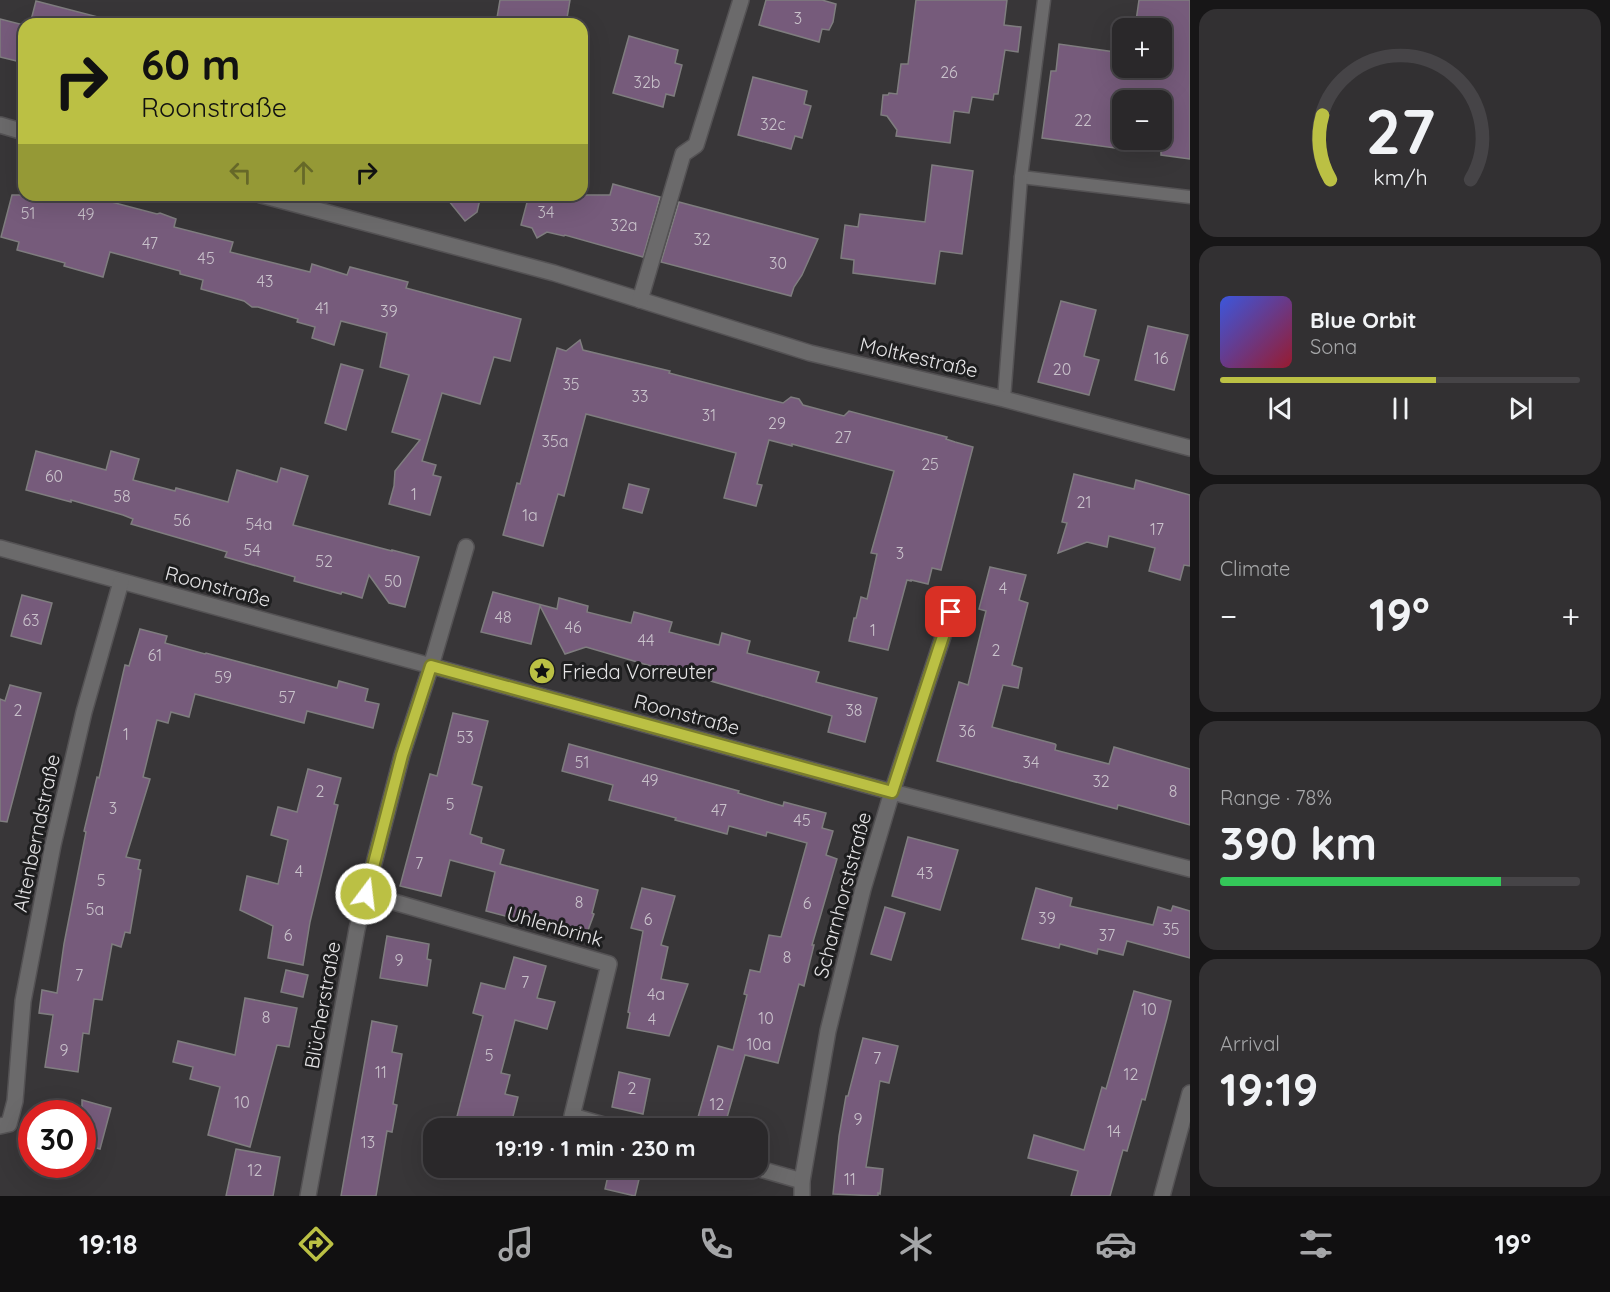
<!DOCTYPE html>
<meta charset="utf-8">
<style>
:root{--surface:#2a282a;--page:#323032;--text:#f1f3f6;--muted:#a5a6a8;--line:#464447;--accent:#bbc044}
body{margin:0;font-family:Quicksand,sans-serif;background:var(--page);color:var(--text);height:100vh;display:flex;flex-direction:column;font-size:22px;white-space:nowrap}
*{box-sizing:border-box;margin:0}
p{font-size:20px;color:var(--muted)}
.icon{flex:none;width:33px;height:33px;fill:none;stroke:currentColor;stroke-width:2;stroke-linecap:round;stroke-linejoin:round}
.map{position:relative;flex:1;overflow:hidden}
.drawer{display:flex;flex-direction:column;gap:9px;padding:9px;background:#171617;width:420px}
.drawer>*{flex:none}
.guide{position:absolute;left:18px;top:18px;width:570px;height:183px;border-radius:18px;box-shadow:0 6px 24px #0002,0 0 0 2px var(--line);background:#bbc044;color:#111;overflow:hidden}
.controls{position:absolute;left:1112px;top:18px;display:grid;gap:12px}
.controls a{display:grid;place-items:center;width:60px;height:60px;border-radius:12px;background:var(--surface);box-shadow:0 6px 24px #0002,0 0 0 2px var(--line);font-size:30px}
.speed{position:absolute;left:18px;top:1100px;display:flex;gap:12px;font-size:30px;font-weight:700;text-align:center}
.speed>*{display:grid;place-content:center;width:78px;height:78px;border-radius:50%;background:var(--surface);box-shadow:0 6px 24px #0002,0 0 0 2px var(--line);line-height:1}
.speed .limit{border:9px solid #d22;background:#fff;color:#111}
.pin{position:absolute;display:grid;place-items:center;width:51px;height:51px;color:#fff;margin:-26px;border-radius:12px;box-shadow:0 3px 9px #0006}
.me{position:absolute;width:66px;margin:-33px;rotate:15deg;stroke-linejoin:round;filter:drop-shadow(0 0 4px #0008)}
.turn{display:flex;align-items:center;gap:21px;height:126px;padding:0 24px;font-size:27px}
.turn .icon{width:78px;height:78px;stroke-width:2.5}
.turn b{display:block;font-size:42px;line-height:51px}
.lanes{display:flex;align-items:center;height:57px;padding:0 24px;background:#0003;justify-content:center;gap:30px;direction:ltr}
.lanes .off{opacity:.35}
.big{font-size:45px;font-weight:700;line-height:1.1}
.drawer .tile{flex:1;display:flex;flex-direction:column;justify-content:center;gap:9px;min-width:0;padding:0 21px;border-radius:18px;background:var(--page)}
.drawer .dial{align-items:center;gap:0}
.dial svg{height:156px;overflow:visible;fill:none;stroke:var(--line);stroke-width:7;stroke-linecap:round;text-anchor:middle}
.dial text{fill:var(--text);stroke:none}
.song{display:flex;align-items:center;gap:18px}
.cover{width:72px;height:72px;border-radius:9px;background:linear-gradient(135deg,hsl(230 70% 55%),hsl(350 70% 35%))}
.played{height:6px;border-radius:3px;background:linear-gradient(90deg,var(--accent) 60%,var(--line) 60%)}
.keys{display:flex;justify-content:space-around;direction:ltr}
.heat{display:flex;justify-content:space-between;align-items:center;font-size:33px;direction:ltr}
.charge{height:9px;border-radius:4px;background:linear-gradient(90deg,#34c759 78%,var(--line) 0)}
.trip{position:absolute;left:423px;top:1118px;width:345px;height:60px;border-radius:18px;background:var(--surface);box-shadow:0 6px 24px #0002,0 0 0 2px var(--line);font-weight:700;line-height:60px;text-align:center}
.tab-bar{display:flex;height:96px;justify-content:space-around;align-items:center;background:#111011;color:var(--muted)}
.tab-bar .icon{width:42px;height:42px}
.tab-bar .selected{color:var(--accent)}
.tab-bar b{font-size:27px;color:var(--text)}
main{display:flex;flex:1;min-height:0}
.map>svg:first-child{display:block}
.building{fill:#765b7b;stroke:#7f7d7f;stroke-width:1.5}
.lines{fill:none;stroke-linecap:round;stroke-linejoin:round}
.service-casing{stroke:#545254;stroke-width:15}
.minor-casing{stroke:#545254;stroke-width:18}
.service{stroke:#6b6a6b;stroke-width:12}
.minor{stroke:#6b6a6b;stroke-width:15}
.route-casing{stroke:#7a7d2c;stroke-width:15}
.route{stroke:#bbc044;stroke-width:10}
.labels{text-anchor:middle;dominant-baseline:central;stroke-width:6;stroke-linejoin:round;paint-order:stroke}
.number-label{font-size:16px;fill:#c9c2cb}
.street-label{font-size:20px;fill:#e5e4e6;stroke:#1e1e1f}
.poi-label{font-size:20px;fill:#e5e4e6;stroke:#1e1e1f;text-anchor:start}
</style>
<main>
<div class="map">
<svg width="1190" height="1196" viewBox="0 0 1190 1196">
<rect width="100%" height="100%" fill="#383638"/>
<g class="building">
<path d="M500 0H570L566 24H503L504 20 497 18Z"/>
<path d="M766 0H822L836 4 833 22 829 30 822 29 819 42 759 25Z"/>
<path d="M916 0H1007L1004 25 1021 27 1018 52 1005 50 998 94H994L993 100 972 97 969 113 954 111 950 143 896 136 897 130 887 116 881 115 883 95H888L889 93 897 94 901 64H908Z"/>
<path d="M1139 0H1190V159L1161 155V100H1122V149L1042 138 1051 71H1056L1059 44 1122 53V68H1161V28H1135Z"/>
<path d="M36 1 98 17 97 24H30Z"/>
<path d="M0 19 24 25V51L21 62 0 57Z"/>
<path d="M629 36 678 50 675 63 682 65 674 96 666 94 663 107 613 93Z"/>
<path d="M753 77 807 91 804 104 811 106 802 138 795 136 791 149 738 135Z"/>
<path d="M932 165 973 171 962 254 940 251 935 284 853 273 854 260 841 258 845 225 858 227 860 214 925 222Z"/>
<path d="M613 184 660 197 643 257 565 235 564 236 547 232 537 238 532 228 521 225 529 195H610Z"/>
<path d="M12 195H85L157 214 160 213 176 219 174 227 233 242 230 252 310 272 312 264 347 275 350 267 408 282 406 288 521 319 510 361 494 357 480 404 442 393 422 461 436 465 433 475 441 477 430 515 389 504 394 486 395 471 420 440 392 432 409 375 380 367 387 333 341 321 334 345 312 338 315 327 297 322 298 319 258 307H252L244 301 201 289 203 280 180 274V271L110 252 103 277 64 266 65 263 17 250 19 242 1 237Z"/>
<path d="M444 195H481L477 212 465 221Z"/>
<path d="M679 202 818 239 802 275 794 287 791 296 661 262Z"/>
<path d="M1061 301 1096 310 1084 356 1099 360 1089 395 1038 382Z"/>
<path d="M1148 326 1188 335 1174 390 1135 380Z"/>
<path d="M580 340 583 350 670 371 669 373 783 403 791 397 799 399 803 405 844 416 849 411 947 437 946 439 955 442 973 447 941 570 932 568 928 584 911 580V581L907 580 888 650 849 641 854 618H856L861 597 867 599 877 554 871 553 894 471 792 444V446L769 440 757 484 762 485 756 506 724 498 736 453 586 414 564 496 558 494 543 546 503 535 517 483 520 484 557 348 566 351Z"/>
<path d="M341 364 363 370 346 430 325 423Z"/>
<path d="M36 451 106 470 111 451 139 459 133 480 175 491 176 488 228 502 237 470 277 482 281 468 308 476 293 525 392 551V550L419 557 405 607 389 603 369 575 362 598 342 592 341 594 294 581 295 577 225 557 227 552 131 524 133 519 123 515 71 500V502L26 490Z"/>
<path d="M1074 474 1134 489 1136 480 1190 495V566L1184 565 1180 580 1149 571 1155 548 1109 536 1107 547 1087 542 1058 553 1067 523 1062 522Z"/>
<path d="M629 484 649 489 642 513 623 508Z"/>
<path d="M990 567 1026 575 1019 600 1028 603 1012 665 1022 668 1018 688 1003 685 992 727 1055 744 1056 745 1055 750 1109 764 1114 747 1190 769V825L1118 805 1117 809 937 761 959 682 968 685 986 611 979 609Z"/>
<path d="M493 592 557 609 559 598 588 606 587 612 631 623 634 612 672 622 669 632 719 645 722 633 750 641 747 653 819 672 816 682 877 698 865 742 828 732 832 716 676 671 675 673 586 647 565 654 540 606 531 644 481 632Z"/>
<path d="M22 595 52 603 41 644 11 636Z"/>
<path d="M140 629 167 636 165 643 205 654 206 653 337 688 339 681 368 689 365 701 379 704 373 728 307 711 304 723 195 694 189 717 171 712 168 723 157 720 143 777 150 779 126 857 140 860 138 869 141 870 130 933 125 932 121 947 112 944 102 1000 94 999 89 1034 83 1033 78 1072 45 1067 53 1015 39 1013 42 990 57 993 64 944 86 832 84 831 97 777 99 778 125 665 129 666Z"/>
<path d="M10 685 41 693 7 822 0 821V699L5 701Z"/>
<path d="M453 713 488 721 472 784 482 787 470 834 482 838 481 843 504 850 500 864 598 890 592 913 594 914 587 933 534 918 532 923 486 911 495 872 450 860 441 896 400 886 430 774 437 776Z"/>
<path d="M569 744 739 791 738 793 783 806 784 802 826 813 822 828 833 831 826 855 837 859 812 945H814L804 986 799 984 778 1063 745 1055 724 1128H695L718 1046 733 1050 747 995 744 994 750 970 760 972 769 935 781 937 807 843 767 832 766 836 729 826 727 834 675 820 676 818 609 800 613 785 562 771Z"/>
<path d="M308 769 341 778 334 804 338 805 310 922 303 965 268 958 273 926 240 910 247 876 278 884 288 840 271 835 278 807 297 812Z"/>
<path d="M908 837 958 850 940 910 892 896Z"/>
<path d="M642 888 675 896 661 945 668 947 661 979 688 984 669 1036 627 1028 630 1013 628 1012 643 931 631 928Z"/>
<path d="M1036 888 1072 898 1070 906 1153 925 1158 907 1171 911 1173 906 1190 911V958L1127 941 1123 955 1098 949 1097 954 1060 944 1059 948 1022 939Z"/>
<path d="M885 907 905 913 891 960 871 954Z"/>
<path d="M387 936 429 944 427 959 431 960 427 986 380 978Z"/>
<path d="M514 957 546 966 537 998 555 1002 547 1029 515 1020 501 1073 510 1075 505 1094 518 1097 510 1128H454L483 1016 473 1013 481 983 505 989Z"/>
<path d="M286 970 308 975 303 997 281 992Z"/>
<path d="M1134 991 1171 1001 1167 1018 1145 1100 1142 1099 1127 1151 1123 1150 1110 1196H1071L1078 1171 1028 1158 1034 1135 1084 1150 1102 1087 1106 1089Z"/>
<path d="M245 998 297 1008 289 1047 277 1045 250 1147 208 1135 220 1087 190 1079 193 1067 173 1062 178 1041 235 1055Z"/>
<path d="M372 1021 397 1026 392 1052 402 1054 393 1104 397 1105 392 1132 387 1131 376 1196H341Z"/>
<path d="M863 1038 898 1046 889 1083 880 1081 866 1167 883 1169 880 1194 878 1193V1196L833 1194 839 1136 846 1096H848Z"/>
<path d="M619 1072 650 1079 643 1114 612 1107Z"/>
<path d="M82 1100 111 1108 100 1149 82 1144Z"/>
<path d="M236 1149 280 1157 273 1196H226Z"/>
<path d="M610 1167H642L635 1196 605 1189Z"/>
</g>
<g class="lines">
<defs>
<g id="service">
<path d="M1021 177 1190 197"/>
<path d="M1004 399 1021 177 1044 0"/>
</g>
<g id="minor">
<path d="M0 125 24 132"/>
<path d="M261 195 554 273 810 353 1004 399 1190 448"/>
<path d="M640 300 683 154 696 145 741 0"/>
<path d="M0 548 892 792 1190 869"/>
<path d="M366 894 609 964 572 1116 614 1128"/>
<path d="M0 1126 9 1124 15 1101 23 1001 53 845 84 712 121 582"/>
<path d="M753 1167 802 1181"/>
<path d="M308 1196 357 929 402 755 431 666 466 547"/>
<path d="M802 1196V1181L828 1031 863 889 892 792 951 612"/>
<path d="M1162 1196 1190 1093"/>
</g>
</defs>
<use href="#service" class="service-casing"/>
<use href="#minor" class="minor-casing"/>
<use href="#service" class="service"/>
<use href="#minor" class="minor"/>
</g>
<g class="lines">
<defs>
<path id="route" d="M366 894 402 755 431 666 892 792 951 612"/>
</defs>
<use href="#route" class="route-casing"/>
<use href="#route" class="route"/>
</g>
<defs>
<symbol id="sight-disc" viewBox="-11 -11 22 22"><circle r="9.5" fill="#bbc044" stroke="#1e1e1f"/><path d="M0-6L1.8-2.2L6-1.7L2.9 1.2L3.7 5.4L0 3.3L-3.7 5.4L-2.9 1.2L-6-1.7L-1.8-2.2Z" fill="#111"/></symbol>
</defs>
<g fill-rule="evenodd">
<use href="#sight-disc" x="527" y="656" width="30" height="30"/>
</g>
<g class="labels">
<g class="number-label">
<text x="798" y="18">3</text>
<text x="949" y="72">26</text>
<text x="647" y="82">32b</text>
<text x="1083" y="120">22</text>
<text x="773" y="124">32c</text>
<text x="546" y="212">34</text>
<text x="28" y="213">51</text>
<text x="86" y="214">49</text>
<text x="624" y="225">32a</text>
<text x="702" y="239">32</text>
<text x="150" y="243">47</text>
<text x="206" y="258">45</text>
<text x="778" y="263">30</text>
<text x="265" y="281">43</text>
<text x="322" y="308">41</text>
<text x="389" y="311">39</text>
<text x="1161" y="358">16</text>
<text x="1062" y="369">20</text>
<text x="571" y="384">35</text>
<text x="640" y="396">33</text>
<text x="709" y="415">31</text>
<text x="777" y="423">29</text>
<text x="843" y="437">27</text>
<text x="555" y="441">35a</text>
<text x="930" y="464">25</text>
<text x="54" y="476">60</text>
<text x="414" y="494">1</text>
<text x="122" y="496">58</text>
<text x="1084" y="502">21</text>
<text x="530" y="515">1a</text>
<text x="182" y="520">56</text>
<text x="259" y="524">54a</text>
<text x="1157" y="529">17</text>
<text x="252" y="550">54</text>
<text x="900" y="553">3</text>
<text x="324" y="561">52</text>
<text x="393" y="581">50</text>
<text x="1003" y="588">4</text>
<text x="503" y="617">48</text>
<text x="31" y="620">63</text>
<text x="573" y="627">46</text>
<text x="873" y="630">1</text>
<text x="646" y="640">44</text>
<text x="996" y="650">2</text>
<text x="155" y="655">61</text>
<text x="223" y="677">59</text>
<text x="287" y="697">57</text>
<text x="18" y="710">2</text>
<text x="854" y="710">38</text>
<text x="967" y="731">36</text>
<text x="126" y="734">1</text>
<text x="465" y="737">53</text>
<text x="582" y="762">51</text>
<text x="1031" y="762">34</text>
<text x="650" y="780">49</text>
<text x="1101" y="781">32</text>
<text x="320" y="791">2</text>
<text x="1173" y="791">8</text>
<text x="450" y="804">5</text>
<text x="113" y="808">3</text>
<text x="719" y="810">47</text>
<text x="802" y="820">45</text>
<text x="419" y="863">7</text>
<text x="299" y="871">4</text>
<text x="925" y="873">43</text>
<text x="101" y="880">5</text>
<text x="579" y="902">8</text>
<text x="807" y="903">6</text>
<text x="95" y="909">5a</text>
<text x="1047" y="918">39</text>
<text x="648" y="919">6</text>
<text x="1171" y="929">35</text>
<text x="288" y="935">6</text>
<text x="1107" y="935">37</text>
<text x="787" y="957">8</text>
<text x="399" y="960">9</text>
<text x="79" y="975">7</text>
<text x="525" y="982">7</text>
<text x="656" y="994">4a</text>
<text x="1149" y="1009">10</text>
<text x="266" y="1017">8</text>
<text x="766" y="1018">10</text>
<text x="652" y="1019">4</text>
<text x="759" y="1044">10a</text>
<text x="64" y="1050">9</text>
<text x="489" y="1055">5</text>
<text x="877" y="1058">7</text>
<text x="381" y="1072">11</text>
<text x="1131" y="1074">12</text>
<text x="632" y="1088">2</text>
<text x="242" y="1102">10</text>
<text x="717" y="1104">12</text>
<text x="858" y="1119">9</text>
<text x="1114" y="1131">14</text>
<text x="368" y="1142">13</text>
<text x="255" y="1170">12</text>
<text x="850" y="1179">11</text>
</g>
<g class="street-label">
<text transform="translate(919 357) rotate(13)">Moltkestraße</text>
<text transform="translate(218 586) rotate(15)">Roonstraße</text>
<text transform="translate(687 714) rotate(15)">Roonstraße</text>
<text transform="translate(36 833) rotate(-78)">Altenberndstraße</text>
<text transform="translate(842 895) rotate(-75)">Scharnhorststraße</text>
<text transform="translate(555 926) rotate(16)">Uhlenbrink</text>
<text transform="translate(322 1005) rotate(-80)">Blücherstraße</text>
</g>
<g class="poi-label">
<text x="562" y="671">Frieda Vorreuter</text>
</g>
</g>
</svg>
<div class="controls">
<a>+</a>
<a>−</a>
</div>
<div class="speed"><div class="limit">30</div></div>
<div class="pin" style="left:951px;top:612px;background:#d93025"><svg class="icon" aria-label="arrive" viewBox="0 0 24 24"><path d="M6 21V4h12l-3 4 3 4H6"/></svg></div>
<svg class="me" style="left:366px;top:894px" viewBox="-20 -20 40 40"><circle r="17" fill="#bbc044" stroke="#fff" stroke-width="3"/><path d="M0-11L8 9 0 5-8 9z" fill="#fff"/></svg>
<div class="trip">19:19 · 1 min · 230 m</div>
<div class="guide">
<div class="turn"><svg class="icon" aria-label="right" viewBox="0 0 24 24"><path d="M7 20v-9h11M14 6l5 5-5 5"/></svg><div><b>60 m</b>Roonstraße</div></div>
<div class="lanes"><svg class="icon off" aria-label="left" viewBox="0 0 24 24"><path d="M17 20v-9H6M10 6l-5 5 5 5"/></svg><svg class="icon off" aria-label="ahead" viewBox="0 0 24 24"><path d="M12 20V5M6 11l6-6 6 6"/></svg><svg class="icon" aria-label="right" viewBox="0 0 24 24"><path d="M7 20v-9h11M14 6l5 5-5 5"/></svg></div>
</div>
</div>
<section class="drawer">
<div class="tile dial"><svg viewBox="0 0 100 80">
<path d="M14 69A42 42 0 1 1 86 69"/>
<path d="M14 69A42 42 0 0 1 10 36" stroke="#bbc044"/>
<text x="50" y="56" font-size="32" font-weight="700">27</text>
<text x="50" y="72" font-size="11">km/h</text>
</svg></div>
<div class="tile">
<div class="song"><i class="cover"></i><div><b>Blue Orbit</b><p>Sona</p></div></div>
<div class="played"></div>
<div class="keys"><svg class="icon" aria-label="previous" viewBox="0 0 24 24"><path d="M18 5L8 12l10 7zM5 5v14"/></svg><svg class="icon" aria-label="pause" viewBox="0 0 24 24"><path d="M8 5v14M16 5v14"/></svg><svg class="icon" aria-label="next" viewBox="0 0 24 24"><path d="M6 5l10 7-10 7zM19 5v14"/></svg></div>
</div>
<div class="tile"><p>Climate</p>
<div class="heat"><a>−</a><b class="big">19°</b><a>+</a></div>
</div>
<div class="tile"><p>Range · 78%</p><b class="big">390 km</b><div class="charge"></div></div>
<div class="tile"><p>Arrival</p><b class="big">19:19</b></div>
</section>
</main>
<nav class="tab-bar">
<b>19:18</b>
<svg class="icon selected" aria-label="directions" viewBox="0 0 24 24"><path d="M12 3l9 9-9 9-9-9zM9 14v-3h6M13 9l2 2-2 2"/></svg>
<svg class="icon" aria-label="music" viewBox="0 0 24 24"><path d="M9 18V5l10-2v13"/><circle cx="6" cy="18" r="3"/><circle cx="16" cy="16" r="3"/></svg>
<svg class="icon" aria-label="phone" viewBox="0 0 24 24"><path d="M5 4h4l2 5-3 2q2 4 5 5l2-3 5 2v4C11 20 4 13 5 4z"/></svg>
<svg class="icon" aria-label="climate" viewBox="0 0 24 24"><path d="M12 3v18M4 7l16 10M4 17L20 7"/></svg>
<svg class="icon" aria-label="car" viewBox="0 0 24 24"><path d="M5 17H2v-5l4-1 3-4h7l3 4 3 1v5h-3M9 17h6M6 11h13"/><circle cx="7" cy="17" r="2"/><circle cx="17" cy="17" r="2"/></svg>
<svg class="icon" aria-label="filters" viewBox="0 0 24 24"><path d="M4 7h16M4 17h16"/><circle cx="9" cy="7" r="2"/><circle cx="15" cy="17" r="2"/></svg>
<b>19°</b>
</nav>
